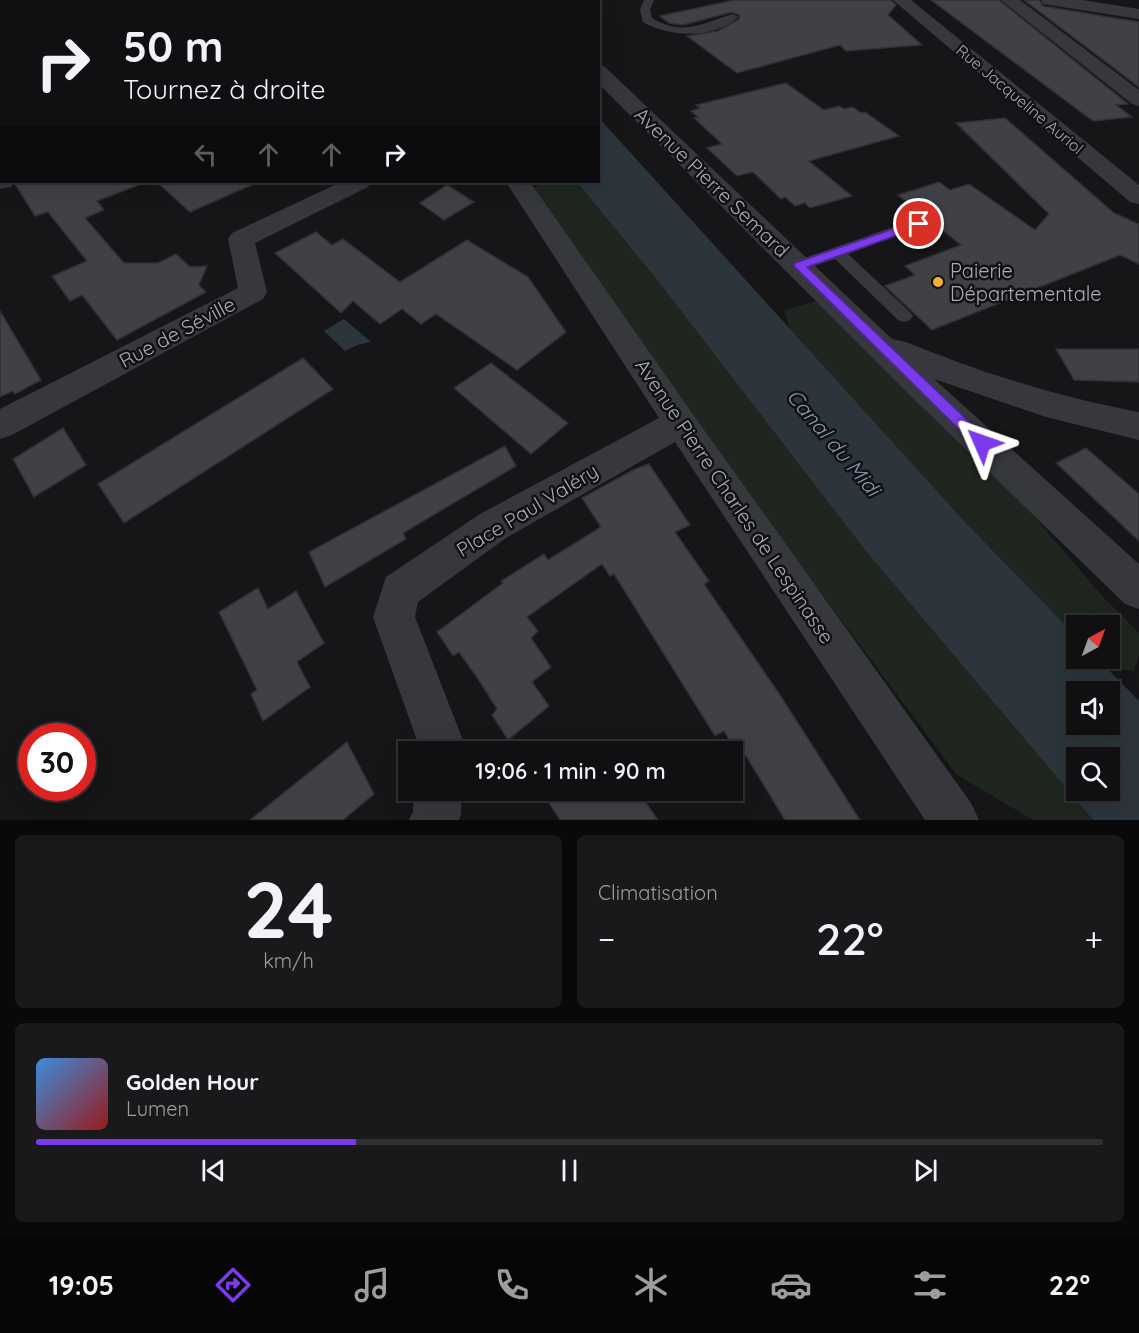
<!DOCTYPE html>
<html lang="fr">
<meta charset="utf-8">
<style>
:root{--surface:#101012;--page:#19191b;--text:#f1f3f6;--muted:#9c9d9f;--line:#303032;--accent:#7c3aed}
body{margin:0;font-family:Quicksand,sans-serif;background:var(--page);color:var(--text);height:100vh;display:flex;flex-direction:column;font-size:22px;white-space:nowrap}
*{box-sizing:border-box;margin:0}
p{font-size:20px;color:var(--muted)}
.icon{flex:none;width:33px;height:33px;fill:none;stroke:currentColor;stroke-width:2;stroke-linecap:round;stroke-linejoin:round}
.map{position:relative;height:820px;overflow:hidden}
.sheet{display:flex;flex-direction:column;gap:15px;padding:15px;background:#09090a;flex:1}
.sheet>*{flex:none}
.guide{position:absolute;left:0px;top:0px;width:600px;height:183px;box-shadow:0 6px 24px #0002,0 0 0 2px var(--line);background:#101012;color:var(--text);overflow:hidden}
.needle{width:39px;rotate:41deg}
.controls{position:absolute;left:1066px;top:615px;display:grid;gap:12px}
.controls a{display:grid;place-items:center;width:54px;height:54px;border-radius:0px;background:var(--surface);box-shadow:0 6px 24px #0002,0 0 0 2px var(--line);font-size:30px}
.speed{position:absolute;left:18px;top:723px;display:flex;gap:12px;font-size:30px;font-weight:700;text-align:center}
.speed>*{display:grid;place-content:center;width:78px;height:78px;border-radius:50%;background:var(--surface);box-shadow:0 6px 24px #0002,0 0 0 2px var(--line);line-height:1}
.speed .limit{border:9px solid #d22;background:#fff;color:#111}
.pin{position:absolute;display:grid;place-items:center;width:51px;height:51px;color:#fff;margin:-26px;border:3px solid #fff;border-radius:50%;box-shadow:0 2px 6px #0007}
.me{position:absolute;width:66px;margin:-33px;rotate:313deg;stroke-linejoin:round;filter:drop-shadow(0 0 4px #0008)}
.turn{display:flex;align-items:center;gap:21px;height:126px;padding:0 24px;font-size:27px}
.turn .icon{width:78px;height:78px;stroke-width:2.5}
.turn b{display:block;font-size:42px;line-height:51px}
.lanes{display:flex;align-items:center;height:57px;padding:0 24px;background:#0003;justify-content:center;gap:30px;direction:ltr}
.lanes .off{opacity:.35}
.big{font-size:45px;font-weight:600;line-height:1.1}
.sheet .card{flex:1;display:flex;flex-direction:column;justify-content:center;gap:9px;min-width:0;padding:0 21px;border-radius:9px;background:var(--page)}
.sheet .dial{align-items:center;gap:0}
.dial b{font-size:78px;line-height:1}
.song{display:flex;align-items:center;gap:18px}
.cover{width:72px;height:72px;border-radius:9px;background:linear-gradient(135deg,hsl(210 70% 55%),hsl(0 70% 35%))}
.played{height:6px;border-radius:3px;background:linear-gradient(90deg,var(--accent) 30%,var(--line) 30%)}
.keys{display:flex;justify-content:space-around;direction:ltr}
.heat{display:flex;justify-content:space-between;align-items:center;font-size:33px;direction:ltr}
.sheet .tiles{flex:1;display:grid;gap:15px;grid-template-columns:1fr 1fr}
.card:last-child{grid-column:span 2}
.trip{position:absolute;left:398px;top:741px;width:345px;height:60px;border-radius:0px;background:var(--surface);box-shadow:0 6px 24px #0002,0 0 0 2px var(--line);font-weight:600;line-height:60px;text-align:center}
.tabs{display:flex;height:96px;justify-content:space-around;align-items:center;background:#060607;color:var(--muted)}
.tabs .icon{width:42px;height:42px}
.tabs .current{color:var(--accent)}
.tabs b{font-size:27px;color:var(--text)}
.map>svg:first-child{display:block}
.green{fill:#1e261f}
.water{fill:#2c353c;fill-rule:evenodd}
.building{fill:#404145;stroke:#303034;stroke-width:1.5}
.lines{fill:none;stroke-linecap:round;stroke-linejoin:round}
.lane{fill:#37383d;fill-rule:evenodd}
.street{fill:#37383d;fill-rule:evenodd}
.route{fill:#7c3aed;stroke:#51269a;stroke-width:1.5}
.poi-dot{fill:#f2b134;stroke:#111113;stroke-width:2}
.labels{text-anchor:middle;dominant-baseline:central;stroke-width:5;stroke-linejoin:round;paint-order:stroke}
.far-street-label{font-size:16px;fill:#a8adb8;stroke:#111113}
.street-label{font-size:20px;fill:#a8adb8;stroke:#111113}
.poi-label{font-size:20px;fill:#a8adb8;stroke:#111113;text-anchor:start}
.water-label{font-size:21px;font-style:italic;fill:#7f9bb3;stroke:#111113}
</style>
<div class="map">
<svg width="1139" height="820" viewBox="0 0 1139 820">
<rect width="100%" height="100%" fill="#161618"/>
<g class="green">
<path d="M541 182H577L658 281 865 550 1093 820H1033L957 775 775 531 532 191Z"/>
<path d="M824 299 1033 481 1037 520 1103 597 1139 633V655L1134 671 1105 667 1098 659 1110 658V626H1077V637L965 522 790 329 784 310Z"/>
</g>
<g class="water">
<path d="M599 118 965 522 1077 637V658L1098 659 1139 701V820H1093L865 550 658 281 577 182H598ZM1077 692H1110V724H1077ZM1077 758H1110V790H1077Z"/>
<path d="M344 319 371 342 357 345 345 351 324 331Z"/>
</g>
<g class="building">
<path d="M734 0H891L896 5 888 15 922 45 846 51 840 45 737 73 687 36 718 31 739 19V15L732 12 683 25 669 23 660 16Z"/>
<path d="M931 0H999L1128 104 1116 105 1132 117 1093 121Z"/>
<path d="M1024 0H1039L1043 6 1139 22V87Z"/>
<path d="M786 83 824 110 839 106 844 109 853 107 861 113 865 112 899 136 809 161 852 196 810 208 805 203 795 206 785 197 781 199 753 172 737 176 707 148 722 144 694 118 698 117 691 111 700 108 696 105Z"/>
<path d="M1005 118 1114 213 1139 224V264L1120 255 932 330 885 286 915 275 905 266 961 245 898 195 939 182 950 190 969 184 1035 230 1049 214 956 123Z"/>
<path d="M16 182H141V184L97 201 104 210 85 218 124 263H158L176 254 190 267 207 266 199 285 206 292 117 340 82 295 70 301 52 276 87 261 48 212 35 216 15 184Z"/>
<path d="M157 182H258L190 212Z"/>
<path d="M447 185 474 202 444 220 420 203Z"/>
<path d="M316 232 332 245 343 239 400 282 467 240 528 277 566 332 517 370 436 314 421 324 402 309 380 324 353 301 341 313 275 253Z"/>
<path d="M0 311 41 380 15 394 13 391 0 397Z"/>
<path d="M1056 349H1139V382L1074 380Z"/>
<path d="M303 358 333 389 124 523 98 484Z"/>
<path d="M491 363 568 423 531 454 454 388Z"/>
<path d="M63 428 86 465 34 497 13 459Z"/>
<path d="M505 446 516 466 403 533 406 539 325 587 309 552Z"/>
<path d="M1086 448 1139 494V541L1056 463Z"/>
<path d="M649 464 690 525 675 532 709 581 704 584 780 695 860 820H785L746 756 740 759 724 731 715 736 614 574 610 576 602 564 527 617 538 631 531 638 551 667 532 682 549 706 508 740 492 715 497 709 478 679 459 652 453 656 437 632 503 583 501 581 544 554 548 560 601 527 582 498 635 469Z"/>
<path d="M258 588 268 609 296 591 324 643 297 662 310 687 263 721 251 694 257 690 219 612Z"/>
<path d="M347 742 374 794 343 820H250Z"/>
<path d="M553 790H637L658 820H560L545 797Z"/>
</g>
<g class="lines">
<g class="lane">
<path d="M644 0H654L650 10 652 18C684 37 702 23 733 14L738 17C714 39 671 38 643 22L640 10Z"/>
<path d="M919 218 924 220 927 223 924 226 848 254 910 312 913 316 910 320 904 322 898 320 835 259 799 271 793 270 791 266 793 262Z"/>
</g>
<g class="street">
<path d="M389 0H405L406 2H389Z"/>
<path d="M517 0H533L534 2H517Z"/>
<path d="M893 0H911L1139 185V204L1130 202Z"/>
<path d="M1001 0H1020L1139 90V106L1132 104Z"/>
<path d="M1041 0H1082L1139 9V19L1049 5 1043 4Z"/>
<path d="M598 65 605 67 892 339 906 342C982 373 1058 397 1139 412V440L1046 417 934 379 1139 564V609L1125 604 918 403 598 83Z"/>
<path d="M0 175 2 182H14L11 187 0 189Z"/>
<path d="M341 182H371L368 187 255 243 267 292 263 299 12 435 0 439V409L238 288 228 239 232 233Z"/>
<path d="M506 182H530L692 413 971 803 979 820H925L675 442 506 538 418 602 415 617 464 743V752H418V743L373 617 386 577 480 514 659 418Z"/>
<path d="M414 790H462L461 814 459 820H409L413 812Z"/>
</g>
</g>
<path class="route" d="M919 220 923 221V226L807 267 987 439 989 443 987 447H977L794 266 795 263Z"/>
<circle class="poi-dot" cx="938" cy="282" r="6"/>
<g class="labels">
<g class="far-street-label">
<text transform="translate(1020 99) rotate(40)">Rue Jacqueline Auriol</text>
</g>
<g class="street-label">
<text transform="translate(712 182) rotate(44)">Avenue Pierre Semard</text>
<text transform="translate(177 332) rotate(-28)">Rue de Séville</text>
<text transform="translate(735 501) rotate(56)">Avenue Pierre Charles de Lespinasse</text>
<text transform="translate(527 510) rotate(-31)">Place Paul Valéry</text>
</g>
<g class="poi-label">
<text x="950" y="270">Paierie<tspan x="950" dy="23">Départementale</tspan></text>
</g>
<g class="water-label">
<text transform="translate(834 442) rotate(50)">Canal du Midi</text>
</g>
</g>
</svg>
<div class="controls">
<a><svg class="needle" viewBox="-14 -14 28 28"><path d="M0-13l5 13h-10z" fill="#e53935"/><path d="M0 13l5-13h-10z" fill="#9c9d9f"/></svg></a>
<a><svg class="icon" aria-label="sound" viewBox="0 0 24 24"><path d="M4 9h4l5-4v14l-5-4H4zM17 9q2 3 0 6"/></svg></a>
<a><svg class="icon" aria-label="search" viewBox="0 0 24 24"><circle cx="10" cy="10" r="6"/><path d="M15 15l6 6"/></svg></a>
</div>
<div class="speed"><div class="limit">30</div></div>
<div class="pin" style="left:919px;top:224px;background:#d93025"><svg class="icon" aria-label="arrive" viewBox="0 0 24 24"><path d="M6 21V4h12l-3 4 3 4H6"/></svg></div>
<svg class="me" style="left:982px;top:443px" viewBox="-20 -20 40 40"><path d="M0-17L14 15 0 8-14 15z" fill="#7c3aed" stroke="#fff" stroke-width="4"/></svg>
<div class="trip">19:06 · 1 min · 90 m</div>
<div class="guide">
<div class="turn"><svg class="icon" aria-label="right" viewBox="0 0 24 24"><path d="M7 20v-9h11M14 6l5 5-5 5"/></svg><div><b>50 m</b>Tournez à droite</div></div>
<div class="lanes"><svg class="icon off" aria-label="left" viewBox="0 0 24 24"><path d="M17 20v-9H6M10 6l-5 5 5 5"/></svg><svg class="icon off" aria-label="ahead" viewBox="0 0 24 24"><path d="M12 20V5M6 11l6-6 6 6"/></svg><svg class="icon off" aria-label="ahead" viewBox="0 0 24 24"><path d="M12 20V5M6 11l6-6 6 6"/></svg><svg class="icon" aria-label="right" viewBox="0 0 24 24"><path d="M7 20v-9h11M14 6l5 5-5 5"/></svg></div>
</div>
</div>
<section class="sheet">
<div class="tiles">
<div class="card dial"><b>24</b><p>km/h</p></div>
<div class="card"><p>Climatisation</p>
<div class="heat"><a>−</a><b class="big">22°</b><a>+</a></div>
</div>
<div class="card">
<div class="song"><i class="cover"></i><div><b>Golden Hour</b><p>Lumen</p></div></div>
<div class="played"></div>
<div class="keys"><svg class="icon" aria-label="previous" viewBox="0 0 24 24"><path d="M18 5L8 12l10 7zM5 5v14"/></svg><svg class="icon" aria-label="pause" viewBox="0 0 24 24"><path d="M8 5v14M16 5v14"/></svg><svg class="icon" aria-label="next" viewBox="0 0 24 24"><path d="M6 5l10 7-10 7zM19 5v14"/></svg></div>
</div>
</div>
</section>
<nav class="tabs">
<b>19:05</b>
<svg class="icon current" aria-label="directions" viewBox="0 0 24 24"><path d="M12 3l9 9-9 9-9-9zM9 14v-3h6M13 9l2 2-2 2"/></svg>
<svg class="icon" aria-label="music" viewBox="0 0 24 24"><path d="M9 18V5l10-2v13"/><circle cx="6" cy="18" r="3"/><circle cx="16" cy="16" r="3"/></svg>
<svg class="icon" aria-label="phone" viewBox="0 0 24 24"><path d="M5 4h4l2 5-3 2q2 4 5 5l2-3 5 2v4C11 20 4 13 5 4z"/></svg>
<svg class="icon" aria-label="climate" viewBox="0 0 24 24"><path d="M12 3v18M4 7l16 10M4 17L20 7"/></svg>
<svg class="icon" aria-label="car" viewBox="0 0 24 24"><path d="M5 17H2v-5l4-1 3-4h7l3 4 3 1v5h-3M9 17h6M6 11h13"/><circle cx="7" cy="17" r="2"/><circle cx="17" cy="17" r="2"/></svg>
<svg class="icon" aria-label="filters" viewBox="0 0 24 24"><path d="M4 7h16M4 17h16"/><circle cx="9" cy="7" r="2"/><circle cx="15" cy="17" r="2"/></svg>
<b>22°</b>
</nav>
